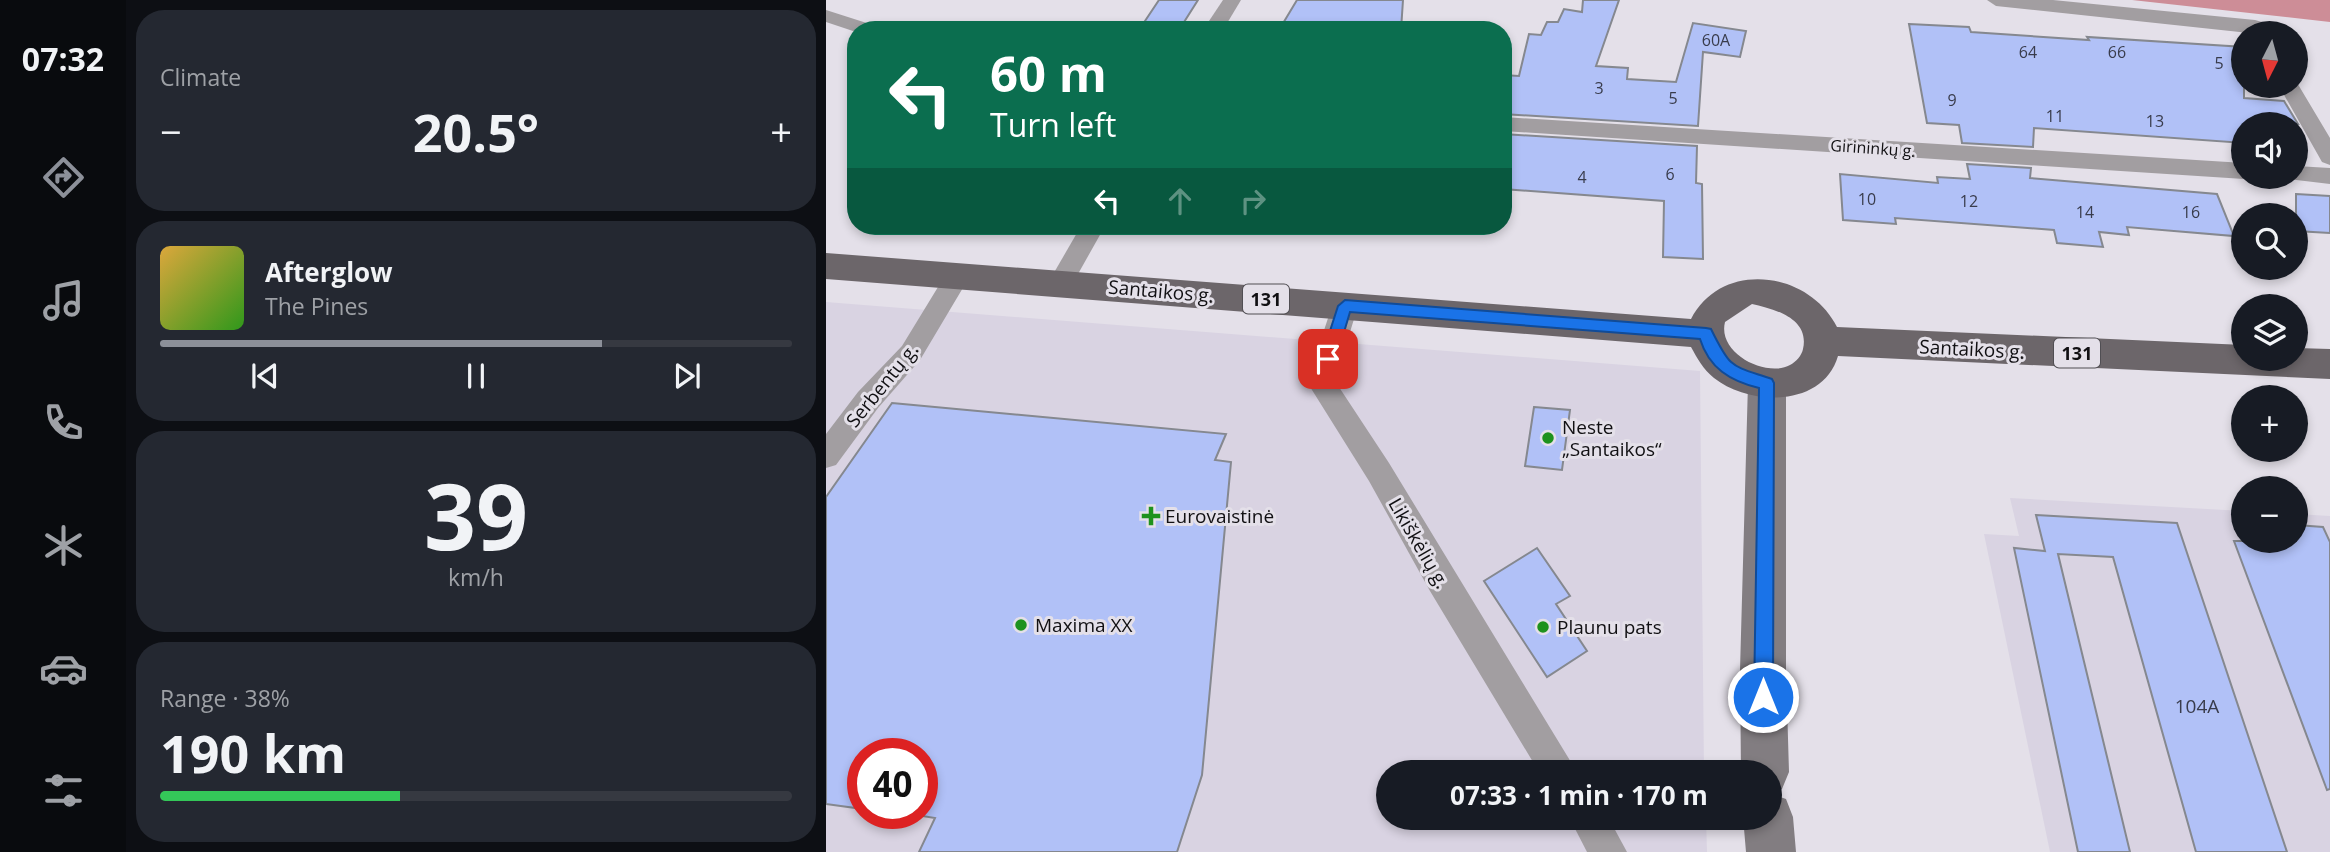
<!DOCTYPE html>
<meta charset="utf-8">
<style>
:root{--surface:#171b24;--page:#242831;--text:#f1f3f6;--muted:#9ea1a6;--line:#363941;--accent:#8c9099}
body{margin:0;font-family:"Open Sans",sans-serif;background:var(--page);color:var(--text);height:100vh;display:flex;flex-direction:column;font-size:26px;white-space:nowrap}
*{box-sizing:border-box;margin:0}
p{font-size:23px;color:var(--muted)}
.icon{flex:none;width:38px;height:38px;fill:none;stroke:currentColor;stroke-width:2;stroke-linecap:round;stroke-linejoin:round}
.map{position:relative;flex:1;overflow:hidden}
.side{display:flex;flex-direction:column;gap:10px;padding:10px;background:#0d0f14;width:700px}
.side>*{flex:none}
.guide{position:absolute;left:21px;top:21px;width:665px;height:214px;border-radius:28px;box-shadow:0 4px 10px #0003;background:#0b6e4f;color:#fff;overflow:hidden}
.needle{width:46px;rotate:186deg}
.buttons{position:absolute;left:1405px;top:21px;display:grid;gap:14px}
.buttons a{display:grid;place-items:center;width:77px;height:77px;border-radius:50%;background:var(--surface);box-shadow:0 4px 10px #0003;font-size:35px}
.speed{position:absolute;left:21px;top:738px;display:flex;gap:14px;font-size:35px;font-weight:700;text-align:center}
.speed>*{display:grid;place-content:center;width:91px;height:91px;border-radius:50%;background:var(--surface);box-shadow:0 4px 10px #0003;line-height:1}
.speed .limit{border:10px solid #d22;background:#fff;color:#111}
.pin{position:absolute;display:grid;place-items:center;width:60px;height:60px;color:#fff;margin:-30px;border-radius:14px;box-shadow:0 4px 10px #0006}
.me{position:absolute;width:77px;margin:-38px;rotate:0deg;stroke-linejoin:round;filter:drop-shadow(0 0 5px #0008)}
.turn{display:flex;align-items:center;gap:24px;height:147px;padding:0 28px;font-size:32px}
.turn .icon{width:91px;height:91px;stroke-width:2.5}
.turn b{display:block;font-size:49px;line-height:60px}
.lanes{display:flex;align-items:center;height:66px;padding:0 28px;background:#0003;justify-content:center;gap:35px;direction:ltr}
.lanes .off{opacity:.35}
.big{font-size:52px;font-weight:700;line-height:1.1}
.side .widget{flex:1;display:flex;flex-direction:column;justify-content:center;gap:10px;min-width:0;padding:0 24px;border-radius:28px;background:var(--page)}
.side .dial{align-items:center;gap:0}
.dial b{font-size:91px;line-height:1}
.song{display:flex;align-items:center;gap:21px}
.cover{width:84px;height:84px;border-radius:10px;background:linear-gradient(135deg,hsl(40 70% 55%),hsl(110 70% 35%))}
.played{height:7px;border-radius:4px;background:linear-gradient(90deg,var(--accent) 70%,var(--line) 70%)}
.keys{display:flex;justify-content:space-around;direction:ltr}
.heat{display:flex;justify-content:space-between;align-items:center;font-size:38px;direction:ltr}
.charge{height:10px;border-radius:5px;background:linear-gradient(90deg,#34c759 38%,var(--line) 0)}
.trip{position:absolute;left:550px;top:760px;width:406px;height:70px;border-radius:35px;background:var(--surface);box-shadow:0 4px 10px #0003;font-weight:700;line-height:70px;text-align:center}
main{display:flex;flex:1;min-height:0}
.dock{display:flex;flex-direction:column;width:126px;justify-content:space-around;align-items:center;background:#090b0e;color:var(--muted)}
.dock .icon{width:49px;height:49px}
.dock .current{color:var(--accent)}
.dock b{font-size:32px;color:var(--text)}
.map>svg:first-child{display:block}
.built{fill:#d9d3e2;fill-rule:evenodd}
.forest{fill:#cd8d97}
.building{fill:#b1c1f7;stroke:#85888f;stroke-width:2}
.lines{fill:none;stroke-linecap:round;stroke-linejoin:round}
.street{fill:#a29ea1;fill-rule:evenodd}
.secondary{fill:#827d81;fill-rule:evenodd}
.primary{fill:#6c666a;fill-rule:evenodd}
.route{fill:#1a73e8;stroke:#114b97;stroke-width:2}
.poi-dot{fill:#1e921d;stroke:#e4e0e9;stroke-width:2.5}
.labels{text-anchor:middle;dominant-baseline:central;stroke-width:6;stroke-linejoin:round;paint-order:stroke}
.number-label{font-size:16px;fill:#393c4c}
.far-street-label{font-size:16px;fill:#111013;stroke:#e4e0e9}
.shield{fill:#e4e0e9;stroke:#504e53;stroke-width:2}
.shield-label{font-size:18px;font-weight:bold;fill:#111013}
.street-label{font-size:19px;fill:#111013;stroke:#e4e0e9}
.poi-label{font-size:19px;fill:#111013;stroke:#e4e0e9;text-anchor:start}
.near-number-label{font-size:19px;fill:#393c4c}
</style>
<main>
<nav class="dock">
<b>07:32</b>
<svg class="icon current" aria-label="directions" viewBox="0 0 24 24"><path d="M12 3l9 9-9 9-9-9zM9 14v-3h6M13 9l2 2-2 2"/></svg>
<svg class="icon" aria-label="music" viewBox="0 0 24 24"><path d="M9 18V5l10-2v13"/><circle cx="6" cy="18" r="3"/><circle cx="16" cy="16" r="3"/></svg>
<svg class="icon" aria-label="phone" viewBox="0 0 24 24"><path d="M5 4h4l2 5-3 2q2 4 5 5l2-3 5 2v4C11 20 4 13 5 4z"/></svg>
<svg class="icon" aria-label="climate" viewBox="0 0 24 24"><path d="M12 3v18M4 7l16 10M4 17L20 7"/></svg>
<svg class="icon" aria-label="car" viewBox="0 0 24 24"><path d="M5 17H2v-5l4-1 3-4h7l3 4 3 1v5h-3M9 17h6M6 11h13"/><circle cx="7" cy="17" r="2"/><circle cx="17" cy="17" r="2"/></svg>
<svg class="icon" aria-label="filters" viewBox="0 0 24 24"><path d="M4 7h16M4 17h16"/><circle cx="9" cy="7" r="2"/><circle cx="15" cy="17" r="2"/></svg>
</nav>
<section class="side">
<div class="widget"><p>Climate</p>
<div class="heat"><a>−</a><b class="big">20.5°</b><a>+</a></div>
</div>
<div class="widget">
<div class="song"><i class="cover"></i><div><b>Afterglow</b><p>The Pines</p></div></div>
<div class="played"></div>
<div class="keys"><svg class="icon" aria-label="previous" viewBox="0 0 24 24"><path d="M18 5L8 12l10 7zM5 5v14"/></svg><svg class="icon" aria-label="pause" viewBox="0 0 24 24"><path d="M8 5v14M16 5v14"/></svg><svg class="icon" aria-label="next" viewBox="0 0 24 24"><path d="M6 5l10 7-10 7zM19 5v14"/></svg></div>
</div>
<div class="widget dial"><b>39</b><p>km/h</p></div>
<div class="widget"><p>Range · 38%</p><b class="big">190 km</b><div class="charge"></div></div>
</section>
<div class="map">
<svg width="1504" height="852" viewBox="0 0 1504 852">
<rect width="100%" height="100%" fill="#e4e0e9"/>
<g class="built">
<path d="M0 302 874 371 878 772H562V817H880L881 852H0ZM37 754H96V814H37Z"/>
<path d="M1184 498 1417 511 1418 541H1470V514L1504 516V852H1224L1158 534 1193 536Z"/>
</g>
<path class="forest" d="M1306 0H1504V22Z"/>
<g class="building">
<path d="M333 0H372L353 30H313Z"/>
<path d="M471 0H577L575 30H453Z"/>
<path d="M757 0H793L770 66 802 68 801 79 850 82 867 23 920 31 914 57 877 52 872 126 677 114V75L693 76 703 34 715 35 721 22H732L738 9 756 12Z"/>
<path d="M1083 24 1143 27 1145 32 1263 40 1261 37 1418 47V98L1458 101 1472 124H1418V143L1208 128 1207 147 1136 143 1133 125 1101 123Z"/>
<path d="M677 134 871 146 870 183 876 184 877 259 837 257 838 201 677 189Z"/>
<path d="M1141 164 1205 168 1204 178 1391 194 1408 236 1301 227 1303 235 1273 232 1277 247 1231 243 1228 230 1069 218 1070 224 1017 220 1014 174 1112 183 1111 177 1144 179Z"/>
<path d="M1470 194 1504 196V233L1470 231Z"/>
<path d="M66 403 400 434 389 460 405 462 376 775 351 852H93L109 818 96 816V754H37V809L0 804V497Z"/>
<path d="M708 407 744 410 736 470 699 466Z"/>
<path d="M1210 515 1351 523 1461 852H1370L1287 557 1232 554 1304 852H1252L1188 548 1219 551Z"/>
<path d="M1470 525 1497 527 1504 542V789L1501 790 1408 541H1470Z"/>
<path d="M711 548 744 596 730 604 761 651 721 677 658 581Z"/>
</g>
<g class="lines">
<g class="street">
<path d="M397 0H415L397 30H377Z"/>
<path d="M1161 0H1227L1429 20 1436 22 1443 33H1423L1170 6Z"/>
<path d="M0 10 50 26 53 30H30V32L0 22Z"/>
<path d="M1470 81 1504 138V165L1496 162 1453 86H1470Z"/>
<path d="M677 117 1418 163V177H1425L1418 179 677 131Z"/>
<path d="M1470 166 1504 168V184L1462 179 1460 177H1470Z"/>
<path d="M255 226H279L243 290 234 292 225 290 222 283Z"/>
<path d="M132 267 141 269 144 276 94 360 52 408 10 465 0 468V434L32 392 76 346 123 269Z"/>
<path d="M519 296 528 299 532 306 509 381 563 463 751 772H713L604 591 543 481 481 382 506 306 510 299Z"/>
<path d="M743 817H782L801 852H761Z"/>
</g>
<path class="secondary" d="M941 368 954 372 960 383V670L963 772 956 789 946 794 960 799 967 817 970 852H920L917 817H943V772H915L914 670 922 383 928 372Z"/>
<path class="primary" d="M0 253 865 319C896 259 983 271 1011 327L1418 345V359H1470V348L1504 349V379L1012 356C997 408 923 406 888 378 877 369 871 358 865 347L0 279ZM926 304C948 309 984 318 977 349 976 355 970 362 964 365 941 378 891 354 899 322Z"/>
</g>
<path class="route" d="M519 300 880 328 885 329C905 370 905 365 946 379L948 383 947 697 944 704 937 706 930 704 928 697 933 388C904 381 883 368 874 339L524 312 510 359 502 365 495 359 512 306Z"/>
<g class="poi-dot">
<circle cx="722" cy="438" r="7"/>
<path d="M321.5 505.5h7v7h7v7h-7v7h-7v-7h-7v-7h7z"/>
<circle cx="195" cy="625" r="7"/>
<circle cx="717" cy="627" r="7"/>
</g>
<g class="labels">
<g class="number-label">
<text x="890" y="40">60A</text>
<text x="1202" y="52">64</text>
<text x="1291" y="52">66</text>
<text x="1393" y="63">5</text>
<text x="773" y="88">3</text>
<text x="847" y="98">5</text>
<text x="1126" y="100">9</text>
<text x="1229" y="116">11</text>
<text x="1329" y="121">13</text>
<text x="844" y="174">6</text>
<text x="756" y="177">4</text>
<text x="1041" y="199">10</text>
<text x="1143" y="201">12</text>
<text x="1259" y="212">14</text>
<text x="1365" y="212">16</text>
</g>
<g class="far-street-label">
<text transform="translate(1047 148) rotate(4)">Girininkų g.</text>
</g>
<g class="shield">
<rect x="417" y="284.5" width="46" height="29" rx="5"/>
<rect x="1228" y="338.5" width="46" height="29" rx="5"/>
</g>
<g class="shield-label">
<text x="440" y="299">131</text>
<text x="1251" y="353">131</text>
</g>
<g class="street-label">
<text transform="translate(335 291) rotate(5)">Santaikos g.</text>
<text transform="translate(1146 349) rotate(3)">Santaikos g.</text>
<text transform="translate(56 385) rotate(-51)">Serbentų g.</text>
<text transform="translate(593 543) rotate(60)">Likiškėlių g.</text>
</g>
<g class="poi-label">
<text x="736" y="427">Neste<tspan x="736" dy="22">„Santaikos“</tspan></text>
<text x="339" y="516">Eurovaistinė</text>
<text x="209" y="625">Maxima XX</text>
<text x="731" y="627">Plaunu pats</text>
</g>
<g class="near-number-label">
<text x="1371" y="706">104A</text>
</g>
</g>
</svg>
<div class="buttons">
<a><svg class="needle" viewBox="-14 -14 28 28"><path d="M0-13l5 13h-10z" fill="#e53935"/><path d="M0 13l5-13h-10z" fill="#9ea1a6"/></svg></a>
<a><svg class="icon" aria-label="sound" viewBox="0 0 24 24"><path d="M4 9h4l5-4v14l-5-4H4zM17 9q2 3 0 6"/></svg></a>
<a><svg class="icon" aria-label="search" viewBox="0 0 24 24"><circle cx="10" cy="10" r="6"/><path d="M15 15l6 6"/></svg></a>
<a><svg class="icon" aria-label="layers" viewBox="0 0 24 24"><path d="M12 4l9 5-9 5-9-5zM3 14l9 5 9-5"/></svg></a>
<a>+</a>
<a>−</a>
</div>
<div class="speed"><div class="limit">40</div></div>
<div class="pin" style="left:502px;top:359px;background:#d93025"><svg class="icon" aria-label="arrive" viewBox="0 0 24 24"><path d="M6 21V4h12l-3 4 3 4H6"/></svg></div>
<svg class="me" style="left:937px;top:697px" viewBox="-20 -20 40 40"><circle r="17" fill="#1a73e8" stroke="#fff" stroke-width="3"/><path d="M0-11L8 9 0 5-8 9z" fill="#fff"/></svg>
<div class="trip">07:33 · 1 min · 170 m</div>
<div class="guide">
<div class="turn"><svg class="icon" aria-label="left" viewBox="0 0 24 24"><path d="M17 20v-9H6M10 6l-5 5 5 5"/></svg><div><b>60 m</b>Turn left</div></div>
<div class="lanes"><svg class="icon" aria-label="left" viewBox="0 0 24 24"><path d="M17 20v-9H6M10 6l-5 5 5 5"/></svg><svg class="icon off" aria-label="ahead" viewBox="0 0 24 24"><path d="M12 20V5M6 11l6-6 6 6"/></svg><svg class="icon off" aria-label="right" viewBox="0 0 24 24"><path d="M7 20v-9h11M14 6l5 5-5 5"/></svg></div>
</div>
</div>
</main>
